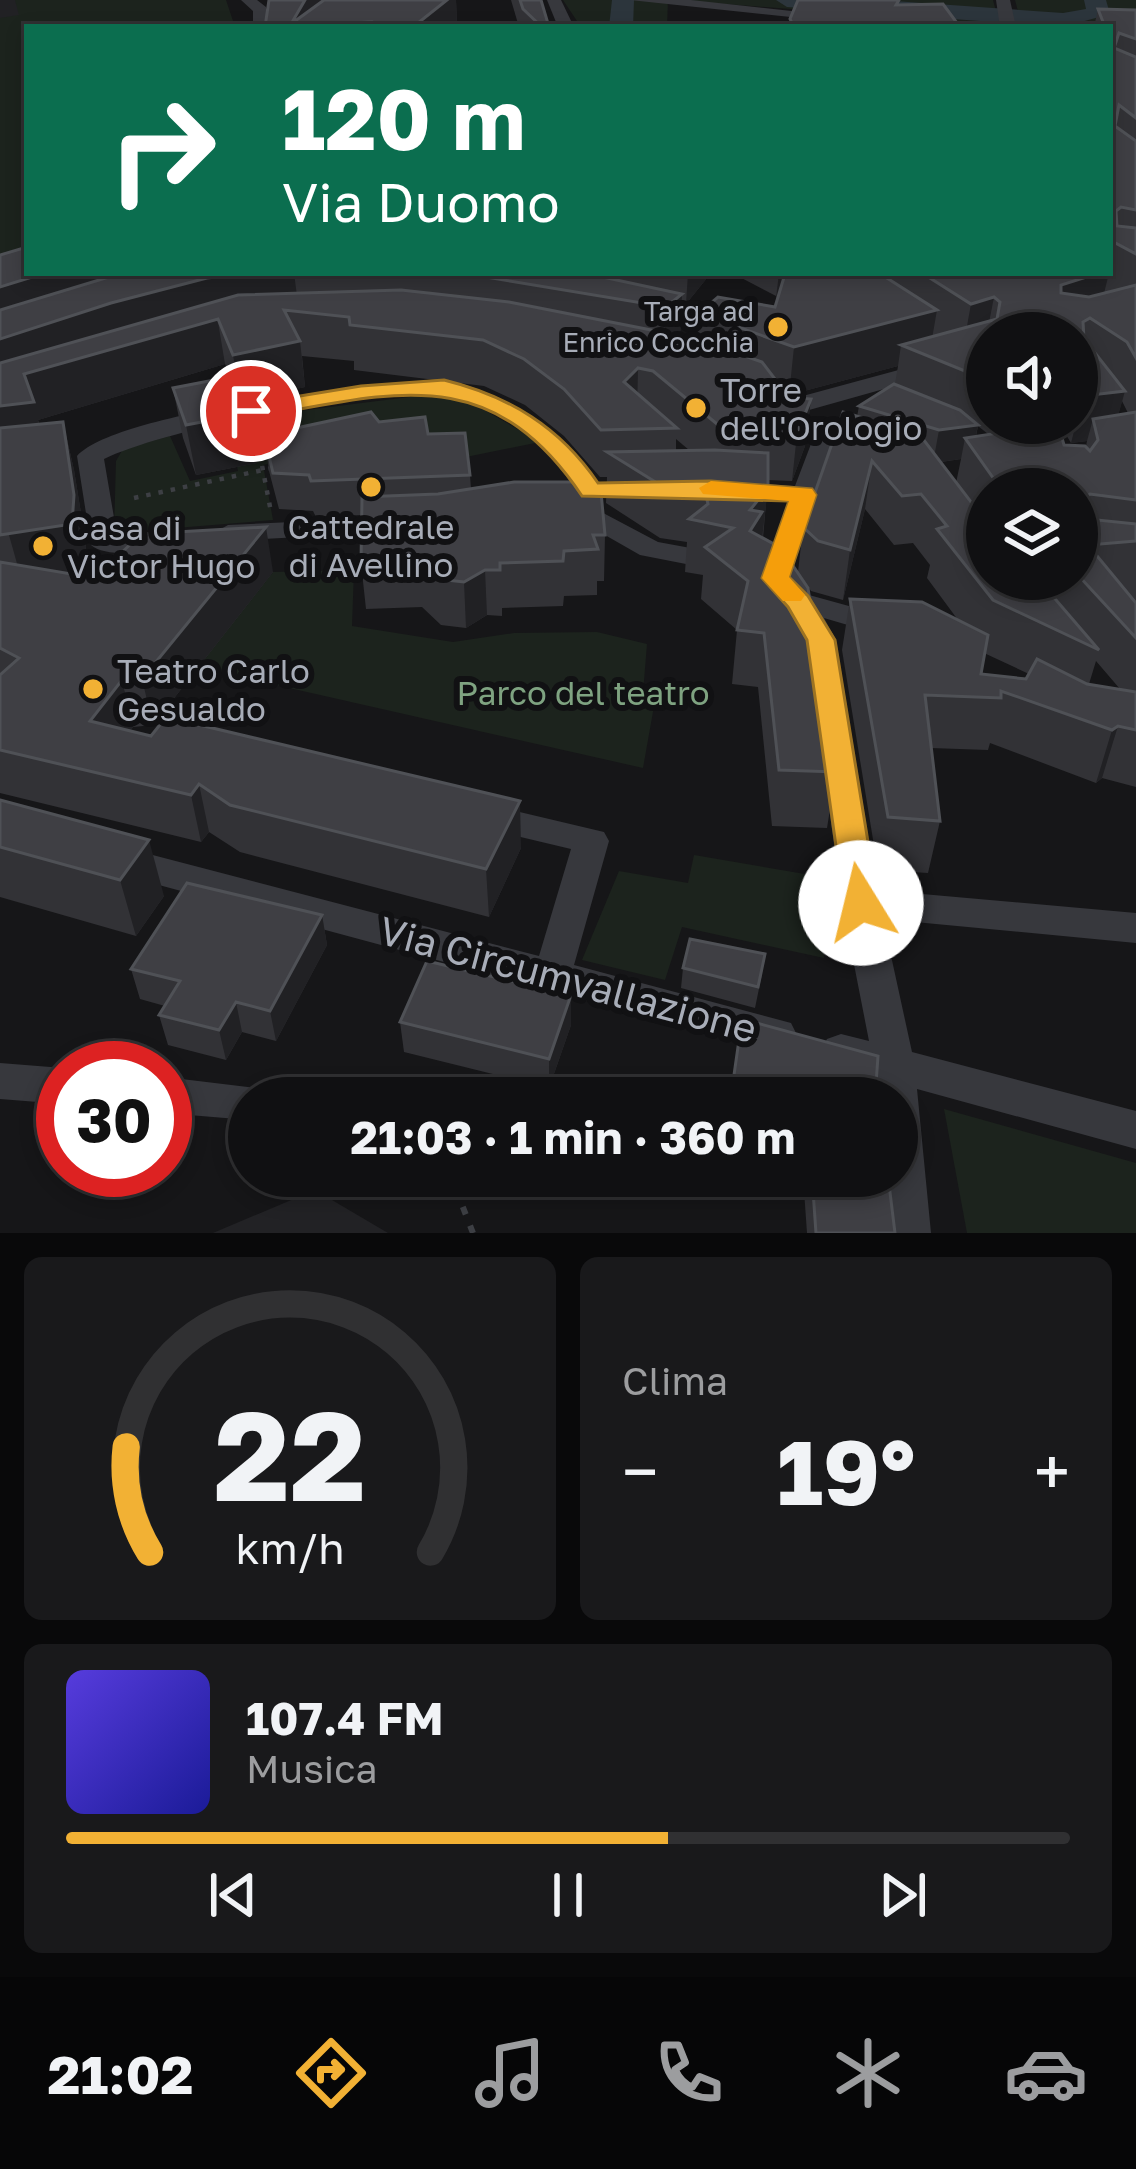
<!DOCTYPE html>
<html lang="it">
<meta charset="utf-8">
<style>
:root{--surface:#101012;--page:#19191b;--text:#f1f3f6;--muted:#9c9d9f;--line:#303032;--accent:#f2b134}
body{margin:0;font-family:"Golos Text",sans-serif;background:var(--page);color:var(--text);height:100vh;display:flex;flex-direction:column;font-size:45px;white-space:nowrap}
*{box-sizing:border-box;margin:0}
p{font-size:39px;color:var(--muted)}
.icon{flex:none;width:66px;height:66px;fill:none;stroke:currentColor;stroke-width:2;stroke-linecap:round;stroke-linejoin:round}
.map{position:relative;height:1233px;overflow:hidden}
.sheet{display:flex;flex-direction:column;gap:24px;padding:24px;background:#09090a;flex:1}
.sheet>*{flex:none}
.banner{position:absolute;left:24px;top:24px;width:1089px;height:252px;border-radius:0px;box-shadow:0 6px 18px #0003,0 0 0 3px var(--line);background:#0b6e4f;color:#fff;overflow:hidden}
.tools{position:absolute;left:966px;top:312px;display:grid;gap:24px}
.tools a{display:grid;place-items:center;width:132px;height:132px;border-radius:50%;background:var(--surface);box-shadow:0 6px 18px #0003,0 0 0 3px var(--line);font-size:60px}
.speed{position:absolute;left:36px;top:1041px;display:flex;gap:24px;font-size:60px;font-weight:700;text-align:center}
.speed>*{display:grid;place-content:center;width:156px;height:156px;border-radius:50%;background:var(--surface);box-shadow:0 6px 18px #0003,0 0 0 3px var(--line);line-height:1}
.speed .limit{border:18px solid #d22;background:#fff;color:#111}
.pin{position:absolute;display:grid;place-items:center;width:102px;height:102px;color:#fff;margin:-51px;border:6px solid #fff;border-radius:50%;box-shadow:0 3px 12px #0007}
.me{position:absolute;width:132px;margin:-66px;rotate:351deg;stroke-linejoin:round;filter:drop-shadow(0 0 9px #0008)}
.turn{display:flex;align-items:center;gap:42px;height:252px;padding:0 60px;font-size:54px}
.turn .icon{width:156px;height:156px;stroke-width:2.5}
.turn b{display:block;font-size:84px;line-height:102px}
.big{font-size:90px;font-weight:700;line-height:1.1}
.sheet .tile{flex:1;display:flex;flex-direction:column;justify-content:center;gap:18px;min-width:0;padding:0 42px;border-radius:18px;background:var(--page)}
.sheet .dial{align-items:center;gap:0}
.dial svg{height:312px;overflow:visible;fill:none;stroke:var(--line);stroke-width:7;stroke-linecap:round;text-anchor:middle}
.dial text{fill:var(--text);stroke:none}
.song{display:flex;align-items:center;gap:36px}
.cover{width:144px;height:144px;border-radius:18px;background:linear-gradient(135deg,hsl(250 70% 55%),hsl(240 70% 35%))}
.played{height:12px;border-radius:6px;background:linear-gradient(90deg,var(--accent) 60%,var(--line) 60%)}
.keys{display:flex;justify-content:space-around;direction:ltr}
.heat{display:flex;justify-content:space-between;align-items:center;font-size:66px;direction:ltr}
.sheet .tiles{flex:1;display:grid;gap:24px;grid-template-columns:1fr 1fr}
.tile:last-child{grid-column:span 2}
.trip{position:absolute;left:228px;top:1077px;width:690px;height:120px;border-radius:60px;background:var(--surface);box-shadow:0 6px 18px #0003,0 0 0 3px var(--line);font-weight:700;line-height:120px;text-align:center}
.tabs{display:flex;height:192px;justify-content:space-around;align-items:center;background:#060607;color:var(--muted)}
.tabs .icon{width:84px;height:84px}
.tabs .selected{color:var(--accent)}
.tabs b{font-size:54px;color:var(--text)}
.map>svg:first-child{display:block}
.built{fill:#222225}
.green{fill:#1c231d}
.lines{fill:none;stroke-linecap:round;stroke-linejoin:round}
.river{fill:#2c353c;fill-rule:evenodd}
.path-far1{stroke:#3d3f44;stroke-width:4.5;stroke-dasharray:4.5 8;stroke-linecap:butt}
.path{stroke:#3d3f44;stroke-width:6;stroke-dasharray:8 12;stroke-linecap:butt}
.minor{fill:#37383d;fill-rule:evenodd}
.wall{fill:#323236;fill-rule:evenodd}
.shaded-wall{fill:#212124}
.building{fill:#3f3f44;stroke:#4f5156;stroke-width:3}
.route{fill:#f2b134;stroke:#9d7322;stroke-width:3}
.slow{fill:#f59e0b}
.poi-dot{fill:#f2b134;stroke:#111113;stroke-width:4.5}
.labels{text-anchor:middle;dominant-baseline:central;stroke-width:12;stroke-linejoin:round;paint-order:stroke}
.far-poi-label{font-size:27px;fill:#a8adb8;stroke:#111113;text-anchor:end}
.poi-label{font-size:33px;fill:#a8adb8;stroke:#111113;text-anchor:start}
.park-label{font-size:33px;fill:#7fa381;stroke:#111113}
.near-street-label{font-size:39px;fill:#a8adb8;stroke:#111113}
</style>
<div class="map">
<svg width="1136" height="1233" viewBox="0 0 1136 1233">
<rect width="100%" height="100%" fill="#161618"/>
<path class="built" d="M315 1190 388 1233H213Z"/>
<g class="green">
<path d="M0 0H226L235 27H27V249L0 260Z"/>
<path d="M563 0H668L667 27H581Z"/>
<path d="M674 0H993L1000 27 960 22Z"/>
<path d="M1015 0H1136V37L1110 27H1022Z"/>
<path d="M433 394 472 403 540 442 461 458 342 449 263 465 273 520 114 533 116 461 123 449 170 436 190 481 238 471 234 453 267 446 259 416Z"/>
<path d="M354 570 352 626 453 642 514 633 597 632 647 644 643 693 656 695 643 768 197 667 273 572Z"/>
<path d="M694 855 846 881 848 895 819 894 824 958 682 927 665 980 582 960 619 871 688 883Z"/>
<path d="M944 1109 1136 1163V1233H967Z"/>
</g>
<g class="lines">
<g class="river">
<path d="M612 0H634L633 27H609Z"/>
<path d="M776 0H880L1063 13 1086 9 1084 0H1106L1110 14 1063 27 787 7Z"/>
</g>
<g class="path-far1">
<path d="M255 429 271 512"/>
<path d="M134 498 272 468"/>
</g>
<path class="path" d="M473 1233 455 1187 475 1176"/>
<g class="minor">
<path d="M241 0H257L266 7 269 27H253V11Z"/>
<path d="M547 0H561L574 27H558Z"/>
<path d="M630 0H691L837 16 829 21Z"/>
<path d="M996 0H1010L1016 27H1000Z"/>
<path d="M987 346V360L802 412 834 437 878 449 882 455 869 463 834 453 790 576 809 595 896 619 900 626 885 636 824 618 836 640 877 890 1136 913V943L883 919 912 1052 1136 1111V1149L917 1089 931 1233H885L881 1176H897V1098H876L874 1078 827 1063 821 1051 827 1039 841 1034 869 1041 842 903 806 640 787 607 760 578 789 502 725 497 712 489 725 481 795 486 811 444 768 409V399L788 400Z"/>
<path d="M444 379C513 396 564 430 603 490L600 496H580C550 450 503 402 445 394 381 385 162 430 104 459L117 535 174 530 188 538C172 553 107 560 91 545L77 456C118 411 375 384 444 379Z"/>
<path d="M573 497 658 542 696 549 700 555 686 564 640 555 563 511 559 505Z"/>
<path d="M401 517 411 519 415 525 411 531 228 541 214 533 228 525Z"/>
<path d="M482 803 604 832 609 841 574 965 791 1023 797 1035 791 1047 777 1052 122 875 109 871 104 861 109 851 122 847 539 956 571 849 470 825 465 816 470 807Z"/>
<path d="M0 1063 63 1068V1104L0 1099Z"/>
<path d="M165 1077 264 1089 268 1098H249V1120L165 1113Z"/>
</g>
</g>
<g class="wall">
<path d="M268 0H456L457 25 454 27H265Z"/>
<path d="M511 0H541L549 27H519Z"/>
<path d="M1098 9 1136 10V787L1102 778 1096 783 990 743 988 750 931 748 940 821 928 873 878 870 842 650 850 599 958 620 927 578 930 565 913 543 894 545 865 509 843 600 811 591 809 588 836 772 827 828 772 826 758 687 732 684 737 630 701 599 703 575 685 572 687 542 660 538 606 503 607 477H600L564 436 525 405 484 386 354 370V361L302 356 305 387 246 400 257 463 196 475 183 438 173 388 231 377 225 364 38 420 40 425 63 422 74 470 86 544 84 573 76 575 95 578 273 572 153 725 133 727 130 731 521 848 489 917 240 852 209 832 201 842 0 793V255L27 273H540L538 277H601V273H711L686 304 682 303 680 335 697 339 699 313 775 307 778 297 732 273H922L964 275V273H1110V27H1094ZM987 333H1077V423H1059L1071 443 1087 441 1086 446 1064 445 1043 427 1044 423H987ZM898 366 895 384 859 406 857 417 803 527 798 572 763 538 768 480 792 481 805 446 811 399 775 396V390L789 395ZM1122 401 1128 413 1118 415ZM978 426 988 434 976 436ZM676 439 689 450H676ZM961 459 956 483 941 462ZM987 489H1077V579H987ZM984 653 1029 674 1026 679 981 674ZM1096 661 1120 689 1089 684Z"/>
<path d="M379 422 428 434 470 475 471 489 605 535 604 581H597V595L564 596 563 606 502 608V616L487 615 466 628 441 625 422 607 366 609 361 563 362 515 316 517 313 511 279 509 269 471 264 435Z"/>
<path d="M0 800 164 896 136 936 0 897Z"/>
<path d="M322 915 327 945 276 1041 242 1032 226 1060 168 1045 159 1015 165 1006 140 999 131 969Z"/>
<path d="M683 968 762 974 755 1008 681 988Z"/>
<path d="M400 1022 571 1025 549 1088 404 1052Z"/>
<path d="M803 1176H888L895 1233H807Z"/>
</g>
<g class="shaded-wall">
<path d="M0 0H15L19 15 0 18Z"/>
<path d="M305 0H325L291 24Z"/>
<path d="M435 0H456L457 25 454 27H413Z"/>
<path d="M45 273H192L0 334V287Z"/>
<path d="M250 273H294L299 311 284 310 218 322 225 364 38 420 46 449 0 455V339L111 303 207 278Z"/>
<path d="M688 273H711L686 304Z"/>
<path d="M779 273H858L776 298Z"/>
<path d="M1099 273H1109L1099 314 1051 329 1061 285Z"/>
<path d="M682 294 680 338 664 351 666 307Z"/>
<path d="M994 297 987 333 963 348 971 304Z"/>
<path d="M937 310 929 356 901 345 898 366 789 395 794 347Z"/>
<path d="M300 341 305 387 241 401 233 355Z"/>
<path d="M638 368 637 414 624 382Z"/>
<path d="M1125 391 1112 438 1093 419 1087 441 1071 443 1083 396Z"/>
<path d="M811 399 805 446 792 481 797 434Z"/>
<path d="M249 413 257 463 196 475 186 425Z"/>
<path d="M63 422 74 470 86 544 84 573 23 585 9 535Z"/>
<path d="M1018 423H1044L1038 448 1011 452Z"/>
<path d="M978 425 973 449 965 438 961 459 933 463 939 430Z"/>
<path d="M872 461 865 509 843 600 850 550Z"/>
<path d="M768 488 762 539 747 580 750 510Z"/>
<path d="M266 527 273 572 153 725 142 679Z"/>
<path d="M485 570 487 615 466 628 464 582Z"/>
<path d="M122 680 133 727 102 768 90 721Z"/>
<path d="M1118 726 1102 778 1096 783 1112 730Z"/>
<path d="M199 784 209 832 201 842 191 795Z"/>
<path d="M520 801 521 848 489 917 486 869Z"/>
<path d="M149 840 164 896 136 936 120 880Z"/>
<path d="M322 915 327 945 276 1041 270 1011Z"/>
<path d="M571 995V1025L549 1088V1059Z"/>
<path d="M236 1002 242 1032 226 1060 219 1030Z"/>
</g>
<g class="building">
<path d="M269 0H305L291 24 324 0H447L413 27H360L368 22 265 27Z"/>
<path d="M520 0H541L549 27H542L523 9Z"/>
<path d="M798 0H899L896 5 943 4 960 27H794L790 19Z"/>
<path d="M1098 9 1136 10V39L1119 33 1114 48 1136 57V118L1119 105 1115 126 1136 141V210L1121 207 1116 211 1117 226 1136 228V254L1110 240V47L1113 48 1110 40V27H1105Z"/>
<path d="M27 247V273H45L0 287V255Z"/>
<path d="M122 273H250L207 278 111 303 0 339V310Z"/>
<path d="M462 273H529L526 277 598 276 682 294 666 307Z"/>
<path d="M788 273H879L937 310 794 347 699 313 718 297 775 307 785 274Z"/>
<path d="M922 273H955L967 276 973 273H1099L1061 285V293L1089 297 1136 285V358L1127 342 1090 318 1083 322 1084 339 1125 391 1083 396 1077 387V333H987V380L901 345 997 319 1000 302 994 297 971 304Z"/>
<path d="M401 290 509 302 697 339 762 362 775 379V396L811 399 797 434 723 429 653 371 638 368 624 382 677 428 601 430 564 389 524 359 483 340 350 325 349 317 284 310 300 341 233 355 218 319 24 374 34 402 0 406V363L238 295Z"/>
<path d="M240 375 249 413 186 425 173 388Z"/>
<path d="M894 384 960 410 978 425 939 430 859 406Z"/>
<path d="M371 412 379 422 425 417 428 434 465 433 470 475 311 481 309 475 273 473 264 435Z"/>
<path d="M843 412 920 435 984 519 987 520V579H1038L1099 650 993 600 937 529 947 526 921 494 902 496 872 461 850 550 818 541 803 527Z"/>
<path d="M1136 412V500L1090 494 1085 498 1087 519 1136 524V541L1088 545 1136 603V638L1077 574V489H1001L965 438 1058 424 1064 445 1085 446 1090 451 1098 440 1093 419Z"/>
<path d="M63 422 74 495 72 524 0 535V428Z"/>
<path d="M715 450 768 453V488L750 510 762 512 750 531 781 548 808 588 836 772 779 770 764 633 737 630 748 581 705 547 733 528 689 519 708 504 705 492 662 486 607 452Z"/>
<path d="M514 482H583L601 492 605 535H593L598 549 564 551 563 561 500 563V570H485L464 582 438 579 418 562 361 563 362 497 438 494Z"/>
<path d="M266 527 142 679 122 680 90 721 151 736 166 717 520 801 486 869 230 805 199 784 191 795 0 750V675L19 658 0 648V562L95 578 114 569 113 561 141 534Z"/>
<path d="M850 599 922 602 988 635 981 674 1026 679 1037 659 1087 684 1136 692V730L1118 726 1112 730 1001 691V698L925 695 940 821 888 817Z"/>
<path d="M0 800 149 840 120 880 0 847Z"/>
<path d="M187 883 322 915 270 1011 236 1002 219 1030 159 1015 180 981 131 969Z"/>
<path d="M690 939 765 954 758 987 683 968Z"/>
<path d="M427 961 571 995 549 1059 400 1022Z"/>
<path d="M742 1019 878 1056 875 1098H752L731 1096Z"/>
<path d="M812 1176H888L895 1233H816Z"/>
</g>
<path class="route" d="M444 380C509 396 560 427 598 483L711 481 812 489 816 495 789 577 808 596 835 640 878 903 873 912H849L844 903 807 640 788 607 762 578 789 501 582 496C489 358 391 394 251 418L240 411 251 404 361 386Z"/>
<path class="slow" d="M711 481 812 489 816 495 789 577 805 595 801 601H783L762 578 789 501 703 494 699 488Z"/>
<g class="poi-dot">
<circle cx="778" cy="327" r="12"/>
<circle cx="696" cy="408" r="12"/>
<circle cx="371" cy="487" r="12"/>
<circle cx="43" cy="546" r="12"/>
<circle cx="93" cy="689" r="12"/>
</g>
<g class="labels">
<g class="far-poi-label">
<text x="754" y="311">Targa ad<tspan x="754" dy="31">Enrico Cocchia</tspan></text>
</g>
<g class="poi-label">
<text x="720" y="389">Torre<tspan x="720" dy="38">dell'Orologio</tspan></text>
<text x="371" y="526" text-anchor="middle">Cattedrale<tspan x="371" dy="38">di Avellino</tspan></text>
<text x="67" y="527">Casa di<tspan x="67" dy="38">Victor Hugo</tspan></text>
<text x="117" y="670">Teatro Carlo<tspan x="117" dy="38">Gesualdo</tspan></text>
</g>
<g class="park-label">
<text x="583" y="692">Parco del teatro</text>
</g>
<g class="near-street-label">
<text transform="translate(568 979) rotate(15)">Via Circumvallazione</text>
</g>
</g>
</svg>
<div class="tools">
<a><svg class="icon" aria-label="sound" viewBox="0 0 24 24"><path d="M4 9h4l5-4v14l-5-4H4zM17 9q2 3 0 6"/></svg></a>
<a><svg class="icon" aria-label="layers" viewBox="0 0 24 24"><path d="M12 4l9 5-9 5-9-5zM3 14l9 5 9-5"/></svg></a>
</div>
<div class="speed"><div class="limit">30</div></div>
<div class="pin" style="left:251px;top:411px;background:#d93025"><svg class="icon" aria-label="arrive" viewBox="0 0 24 24"><path d="M6 21V4h12l-3 4 3 4H6"/></svg></div>
<svg class="me" style="left:861px;top:903px" viewBox="-20 -20 40 40"><circle r="19" fill="#fff"/><path d="M0-13L10 11 0 6-10 11z" fill="#f2b134"/></svg>
<div class="trip">21:03 · 1 min · 360 m</div>
<div class="banner">
<div class="turn"><svg class="icon" aria-label="right" viewBox="0 0 24 24"><path d="M7 20v-9h11M14 6l5 5-5 5"/></svg><div><b>120 m</b>Via Duomo</div></div>
</div>
</div>
<section class="sheet">
<div class="tiles">
<div class="tile dial"><svg viewBox="0 0 100 80">
<path d="M14 69A42 42 0 1 1 86 69"/>
<path d="M14 69A42 42 0 0 1 8 42" stroke="#f2b134"/>
<text x="50" y="56" font-size="32" font-weight="700">22</text>
<text x="50" y="72" font-size="11">km/h</text>
</svg></div>
<div class="tile"><p>Clima</p>
<div class="heat"><a>−</a><b class="big">19°</b><a>+</a></div>
</div>
<div class="tile">
<div class="song"><i class="cover"></i><div><b>107.4 FM</b><p>Musica</p></div></div>
<div class="played"></div>
<div class="keys"><svg class="icon" aria-label="previous" viewBox="0 0 24 24"><path d="M18 5L8 12l10 7zM5 5v14"/></svg><svg class="icon" aria-label="pause" viewBox="0 0 24 24"><path d="M8 5v14M16 5v14"/></svg><svg class="icon" aria-label="next" viewBox="0 0 24 24"><path d="M6 5l10 7-10 7zM19 5v14"/></svg></div>
</div>
</div>
</section>
<nav class="tabs">
<b>21:02</b>
<svg class="icon selected" aria-label="directions" viewBox="0 0 24 24"><path d="M12 3l9 9-9 9-9-9zM9 14v-3h6M13 9l2 2-2 2"/></svg>
<svg class="icon" aria-label="music" viewBox="0 0 24 24"><path d="M9 18V5l10-2v13"/><circle cx="6" cy="18" r="3"/><circle cx="16" cy="16" r="3"/></svg>
<svg class="icon" aria-label="phone" viewBox="0 0 24 24"><path d="M5 4h4l2 5-3 2q2 4 5 5l2-3 5 2v4C11 20 4 13 5 4z"/></svg>
<svg class="icon" aria-label="climate" viewBox="0 0 24 24"><path d="M12 3v18M4 7l16 10M4 17L20 7"/></svg>
<svg class="icon" aria-label="car" viewBox="0 0 24 24"><path d="M5 17H2v-5l4-1 3-4h7l3 4 3 1v5h-3M9 17h6M6 11h13"/><circle cx="7" cy="17" r="2"/><circle cx="17" cy="17" r="2"/></svg>
</nav>
